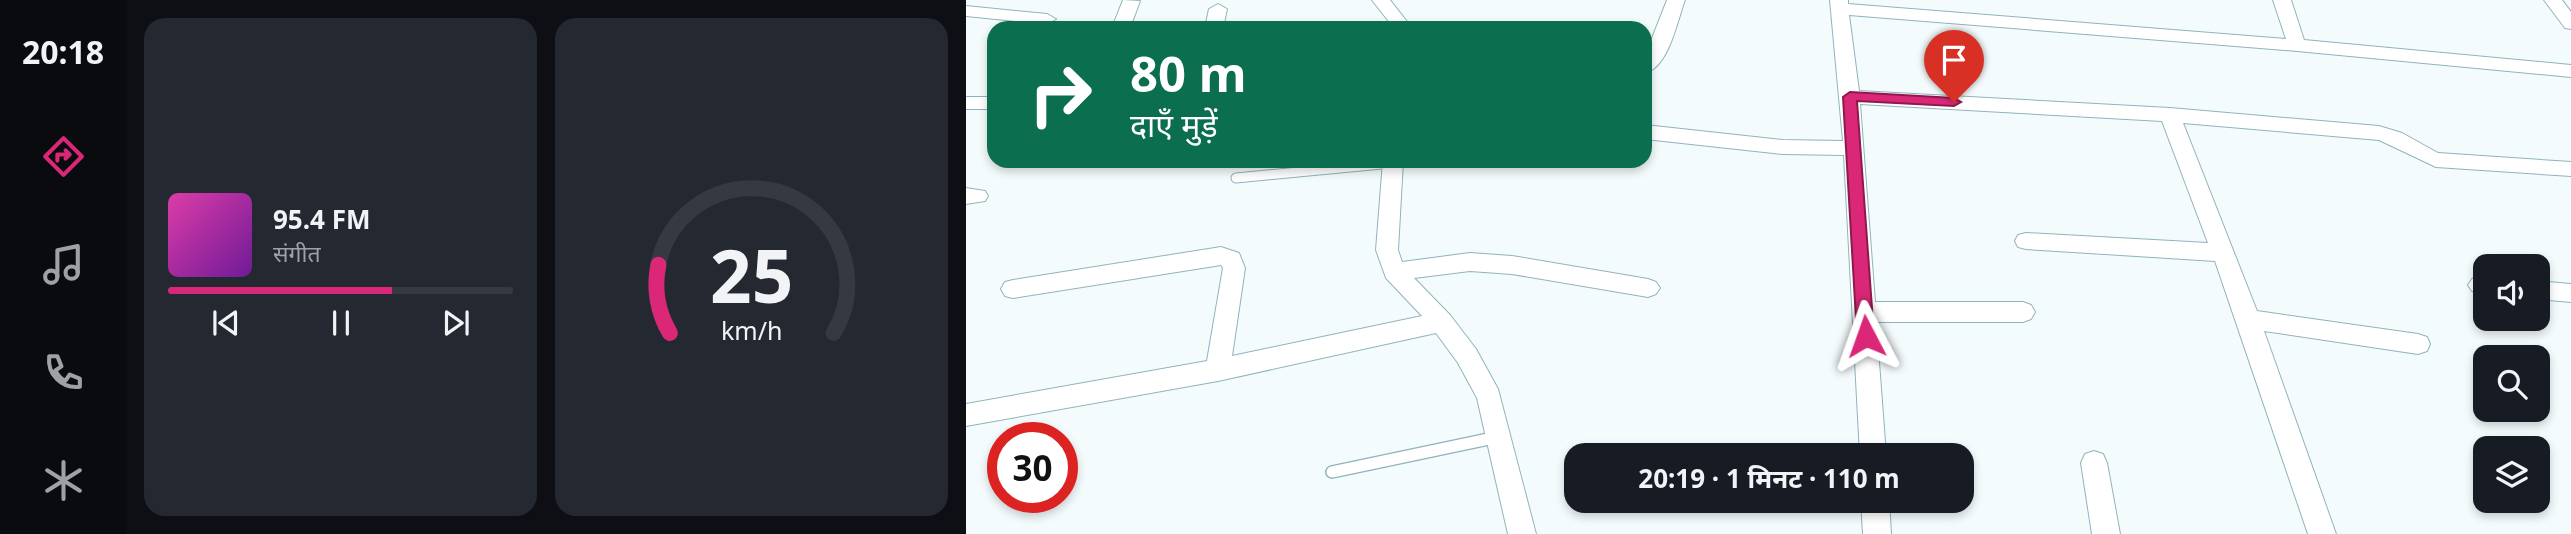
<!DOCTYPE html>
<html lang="hi">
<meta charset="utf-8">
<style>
:root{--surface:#171b24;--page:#242831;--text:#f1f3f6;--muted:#9ea1a6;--line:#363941;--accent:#db2777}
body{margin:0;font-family:"Noto Sans","Noto Sans Devanagari",sans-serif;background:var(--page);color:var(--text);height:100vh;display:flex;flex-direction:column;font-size:26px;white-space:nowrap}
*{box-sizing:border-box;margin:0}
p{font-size:23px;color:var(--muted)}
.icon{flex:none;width:38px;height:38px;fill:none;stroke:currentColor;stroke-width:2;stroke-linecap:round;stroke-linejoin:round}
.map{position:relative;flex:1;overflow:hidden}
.panel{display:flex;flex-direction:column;gap:18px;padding:18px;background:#0d0f14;width:840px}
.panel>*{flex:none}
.guide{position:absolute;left:21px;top:21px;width:665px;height:147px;border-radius:21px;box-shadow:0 4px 10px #0003;background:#0b6e4f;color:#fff;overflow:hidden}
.controls{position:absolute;left:1507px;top:254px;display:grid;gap:14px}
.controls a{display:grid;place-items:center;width:77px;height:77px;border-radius:14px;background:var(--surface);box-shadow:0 4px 10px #0003;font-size:35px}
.speed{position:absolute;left:21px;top:422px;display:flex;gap:14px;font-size:35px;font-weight:700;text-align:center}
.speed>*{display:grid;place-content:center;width:91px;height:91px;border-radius:50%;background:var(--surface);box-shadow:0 4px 10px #0003;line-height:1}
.speed .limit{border:10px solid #d22;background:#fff;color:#111}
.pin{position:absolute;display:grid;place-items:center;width:60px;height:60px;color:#fff;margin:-72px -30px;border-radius:50% 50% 50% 0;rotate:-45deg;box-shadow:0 0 7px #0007}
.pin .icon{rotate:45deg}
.me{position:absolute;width:77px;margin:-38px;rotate:356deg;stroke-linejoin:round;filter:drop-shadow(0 0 5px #0008)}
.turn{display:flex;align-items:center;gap:24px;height:147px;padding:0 28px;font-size:32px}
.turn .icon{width:91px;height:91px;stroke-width:2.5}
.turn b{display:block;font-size:49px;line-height:60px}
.panel .widget{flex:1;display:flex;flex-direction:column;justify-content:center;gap:10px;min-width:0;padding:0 24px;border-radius:21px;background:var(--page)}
.panel .dial{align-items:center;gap:0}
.dial svg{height:182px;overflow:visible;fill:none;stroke:var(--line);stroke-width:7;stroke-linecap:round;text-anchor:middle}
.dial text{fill:var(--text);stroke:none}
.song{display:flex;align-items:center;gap:21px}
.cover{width:84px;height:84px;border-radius:10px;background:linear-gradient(135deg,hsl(320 70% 55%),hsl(280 70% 35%))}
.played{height:7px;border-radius:4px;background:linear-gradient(90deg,var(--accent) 65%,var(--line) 65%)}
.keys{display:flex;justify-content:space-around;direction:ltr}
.panel .tiles{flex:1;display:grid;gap:18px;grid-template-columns:repeat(2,1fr)}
.trip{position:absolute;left:598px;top:443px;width:410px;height:70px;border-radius:21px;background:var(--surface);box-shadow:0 4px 10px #0003;font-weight:700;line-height:70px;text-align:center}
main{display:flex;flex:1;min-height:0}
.tab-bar{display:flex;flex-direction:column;width:126px;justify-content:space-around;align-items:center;background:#090b0e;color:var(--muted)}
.tab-bar .icon{width:49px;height:49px}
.tab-bar .active{color:var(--accent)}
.tab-bar b{font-size:32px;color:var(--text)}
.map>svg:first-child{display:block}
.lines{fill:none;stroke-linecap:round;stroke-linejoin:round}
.lane-far1-casing{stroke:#91b3bc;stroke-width:11}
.lane-casing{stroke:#91b3bc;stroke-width:14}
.street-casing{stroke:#91b3bc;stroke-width:2}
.lane-far1{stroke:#fff;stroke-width:9}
.lane{stroke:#fff;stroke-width:11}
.street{fill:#fff;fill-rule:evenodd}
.route{fill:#db2777;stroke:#8e194d;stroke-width:2}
</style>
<main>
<nav class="tab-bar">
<b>20:18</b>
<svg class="icon active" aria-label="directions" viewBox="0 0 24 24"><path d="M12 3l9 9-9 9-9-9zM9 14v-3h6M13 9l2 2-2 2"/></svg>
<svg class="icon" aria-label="music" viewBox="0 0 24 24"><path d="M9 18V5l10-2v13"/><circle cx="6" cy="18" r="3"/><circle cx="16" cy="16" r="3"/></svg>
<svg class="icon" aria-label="phone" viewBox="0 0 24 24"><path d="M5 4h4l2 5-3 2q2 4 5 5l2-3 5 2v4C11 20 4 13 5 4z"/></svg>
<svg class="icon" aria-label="climate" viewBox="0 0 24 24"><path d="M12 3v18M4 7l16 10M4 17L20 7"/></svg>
</nav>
<section class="panel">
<div class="tiles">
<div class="widget">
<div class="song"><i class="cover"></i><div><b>95.4 FM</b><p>संगीत</p></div></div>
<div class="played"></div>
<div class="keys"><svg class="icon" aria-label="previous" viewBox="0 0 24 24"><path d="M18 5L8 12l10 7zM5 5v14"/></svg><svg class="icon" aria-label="pause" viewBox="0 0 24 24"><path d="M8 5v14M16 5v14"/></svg><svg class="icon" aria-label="next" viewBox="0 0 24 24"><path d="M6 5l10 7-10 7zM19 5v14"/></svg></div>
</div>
<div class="widget dial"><svg viewBox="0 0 100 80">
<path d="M14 69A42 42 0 1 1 86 69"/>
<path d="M14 69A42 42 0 0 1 9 39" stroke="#db2777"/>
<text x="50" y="56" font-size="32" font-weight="700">25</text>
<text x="50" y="72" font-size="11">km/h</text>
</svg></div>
</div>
</section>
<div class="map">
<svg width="1605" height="534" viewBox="0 0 1605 534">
<rect width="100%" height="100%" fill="#f4fbfd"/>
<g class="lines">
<defs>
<path id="lane-far1" d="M270 178 426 163"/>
<path id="lane" d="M366 472 532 437"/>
<g id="street">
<path d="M157 0 174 1 164 28H146Z"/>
<path d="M406 0H424L446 28H428Z"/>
<path d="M701 0H719C711 21 703 67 679 73V56Z"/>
<path d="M864 0H882V4L1320 39 1307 0H1325L1338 40 1605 65V77L1331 51 883 15 893 91 1204 108 1413 126 1436 133 1472 153 1605 162V176L1470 167 1413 140 1217 123 1291 311 1452 334 1461 337 1464 344 1461 351 1452 354 1298 331 1370 534H1342L1249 261 1060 249 1052 247 1049 241 1052 235 1060 233 1242 243 1196 121 894 104 909 302H1057L1065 305 1069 312 1065 319 1057 322H910L920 455H894L878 155 817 154 679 139V125L817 140 877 141Z"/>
<path d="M1578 0H1596L1605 12V29L1599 28Z"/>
<path d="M252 4 261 9 257 28H239L243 9Z"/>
<path d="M0 6 81 14 90 19 81 24 0 16Z"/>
<rect x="0" y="97" width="28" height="12"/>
<path d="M417 161H437L432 250 436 262 504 253 546 256 682 279 690 282 694 288 690 294 682 297 546 274 504 271 448 278 484 315 510 349 532 389 570 534H542L511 398 492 363 470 333 252 381 0 426V404L241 361 257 268 255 265 47 298 39 296 35 289 39 282 47 280 255 247 273 253 279 268 266 356 456 316 420 278 410 250Z"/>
<path d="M0 188 19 191 22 196 19 201 0 204Z"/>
<path d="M1519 276V294L1506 291 1502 285 1506 279Z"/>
<path d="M1572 281 1605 284V302L1572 299Z"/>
<path d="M1128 451 1137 454 1141 463 1154 534H1126L1115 463 1119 454Z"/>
<path d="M895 500H923L925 534H897Z"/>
</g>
</defs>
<use href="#lane-far1" class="lane-far1-casing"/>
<use href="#lane" class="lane-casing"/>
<use href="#street" class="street-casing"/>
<use href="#lane-far1" class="lane-far1"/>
<use href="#lane" class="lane"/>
<use href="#street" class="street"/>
</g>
<path class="route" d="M884 92 988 98 995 102 988 106 891 101 908 336 900 343 891 336 877 97Z"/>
</svg>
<div class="controls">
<a><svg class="icon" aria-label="sound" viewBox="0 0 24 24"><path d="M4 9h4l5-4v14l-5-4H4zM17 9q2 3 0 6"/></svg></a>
<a><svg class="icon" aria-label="search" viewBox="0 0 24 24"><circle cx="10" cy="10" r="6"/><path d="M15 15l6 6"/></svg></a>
<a><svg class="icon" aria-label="layers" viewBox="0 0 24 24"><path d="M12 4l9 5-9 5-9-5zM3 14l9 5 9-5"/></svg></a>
</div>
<div class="speed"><div class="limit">30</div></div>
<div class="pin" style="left:988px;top:102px;background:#d93025"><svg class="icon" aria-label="arrive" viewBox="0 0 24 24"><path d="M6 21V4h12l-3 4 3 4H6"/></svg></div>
<svg class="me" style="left:900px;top:336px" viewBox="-20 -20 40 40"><path d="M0-17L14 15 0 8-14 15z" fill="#db2777" stroke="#fff" stroke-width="4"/></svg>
<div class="trip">20:19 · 1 मिनट · 110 m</div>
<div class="guide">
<div class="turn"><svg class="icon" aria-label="right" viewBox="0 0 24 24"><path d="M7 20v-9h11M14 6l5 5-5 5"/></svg><div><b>80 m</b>दाएँ मुड़ें</div></div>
</div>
</div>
</main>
